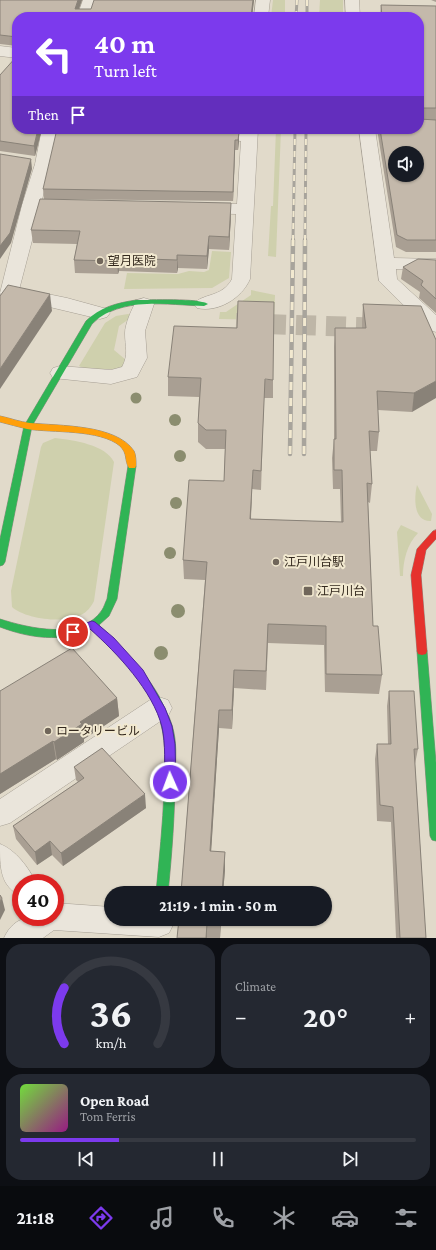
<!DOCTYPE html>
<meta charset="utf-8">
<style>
:root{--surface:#171b24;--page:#242831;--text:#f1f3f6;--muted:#9ea1a6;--line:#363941;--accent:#7c3aed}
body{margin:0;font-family:"Crimson Pro","Noto Sans JP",serif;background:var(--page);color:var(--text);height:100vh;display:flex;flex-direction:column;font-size:15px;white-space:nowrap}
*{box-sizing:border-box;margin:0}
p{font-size:13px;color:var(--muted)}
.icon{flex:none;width:22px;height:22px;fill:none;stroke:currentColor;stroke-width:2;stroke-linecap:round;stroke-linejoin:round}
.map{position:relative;height:938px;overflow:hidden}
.panel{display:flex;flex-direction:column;gap:6px;padding:6px;background:#0d0f14;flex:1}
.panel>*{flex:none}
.banner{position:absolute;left:12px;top:12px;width:412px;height:122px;border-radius:16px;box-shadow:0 1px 3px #0004;background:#7c3aed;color:#fff;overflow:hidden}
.fabs{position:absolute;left:388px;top:146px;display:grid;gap:8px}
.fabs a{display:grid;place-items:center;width:36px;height:36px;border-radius:50%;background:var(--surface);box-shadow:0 1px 3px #0004;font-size:20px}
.speed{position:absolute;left:12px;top:874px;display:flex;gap:8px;font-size:20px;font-weight:700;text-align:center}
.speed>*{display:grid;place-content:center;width:52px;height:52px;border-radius:50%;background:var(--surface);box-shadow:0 1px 3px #0004;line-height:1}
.speed .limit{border:6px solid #d22;background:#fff;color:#111}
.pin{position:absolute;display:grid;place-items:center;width:34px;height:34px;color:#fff;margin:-17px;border:2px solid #fff;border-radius:50%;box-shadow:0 1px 4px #0007}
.me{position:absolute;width:44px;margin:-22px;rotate:358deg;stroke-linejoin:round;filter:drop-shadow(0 0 3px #0008)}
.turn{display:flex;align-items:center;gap:14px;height:84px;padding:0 16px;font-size:18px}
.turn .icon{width:52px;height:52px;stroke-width:2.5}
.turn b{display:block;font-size:28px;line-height:34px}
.then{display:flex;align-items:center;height:38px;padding:0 16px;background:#0003;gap:8px;font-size:15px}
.big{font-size:30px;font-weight:700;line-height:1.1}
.panel .tile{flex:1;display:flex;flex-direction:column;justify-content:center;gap:6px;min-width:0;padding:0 14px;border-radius:16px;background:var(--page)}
.panel .dial{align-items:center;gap:0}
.dial svg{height:104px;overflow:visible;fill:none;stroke:var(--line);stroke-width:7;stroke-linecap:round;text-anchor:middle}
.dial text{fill:var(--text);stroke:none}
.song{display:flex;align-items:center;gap:12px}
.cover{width:48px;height:48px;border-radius:6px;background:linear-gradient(135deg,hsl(100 70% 55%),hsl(310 70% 35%))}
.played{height:4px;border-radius:2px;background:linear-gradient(90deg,var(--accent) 25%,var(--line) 25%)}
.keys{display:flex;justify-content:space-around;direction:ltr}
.heat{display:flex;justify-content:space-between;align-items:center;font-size:22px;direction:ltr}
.panel .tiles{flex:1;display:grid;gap:6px;grid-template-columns:1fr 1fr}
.tile:last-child{grid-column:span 2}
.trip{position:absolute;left:104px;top:886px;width:228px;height:40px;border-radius:20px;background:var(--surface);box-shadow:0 1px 3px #0004;font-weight:700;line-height:40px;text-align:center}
.tab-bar{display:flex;height:64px;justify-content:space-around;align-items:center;background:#090b0e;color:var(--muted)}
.tab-bar .icon{width:28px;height:28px}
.tab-bar .on{color:var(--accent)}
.tab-bar b{font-size:18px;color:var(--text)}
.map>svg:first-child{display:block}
.green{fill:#cfd0ad}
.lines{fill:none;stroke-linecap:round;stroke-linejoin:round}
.street-tunnel{stroke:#beb6a7;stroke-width:20;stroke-dasharray:20 10;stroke-linecap:butt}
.street-casing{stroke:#a69f94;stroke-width:1}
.fast-casing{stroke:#958f84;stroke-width:1}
.slow-casing{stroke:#958f84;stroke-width:1}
.jam-casing{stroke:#958f84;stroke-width:1}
.street{fill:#eae5db;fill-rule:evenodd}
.fast{fill:#30b455;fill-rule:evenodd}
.slow{fill:#ff9f0a;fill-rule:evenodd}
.jam{fill:#e5322d;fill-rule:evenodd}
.rail-far1-casing{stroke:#a8a49c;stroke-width:3}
.rail-casing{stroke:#a8a49c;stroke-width:4.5}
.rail-far1{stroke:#f2e9d0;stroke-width:2;stroke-dasharray:6;stroke-linecap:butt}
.rail{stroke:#f2e9d0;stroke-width:3;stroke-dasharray:8;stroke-linecap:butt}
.tree{fill:#8b8d6f}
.wall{fill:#a99f93}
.shaded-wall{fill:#898278}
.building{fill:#c4b9ab;stroke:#898278;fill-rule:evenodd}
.route{fill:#7c3aed;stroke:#51269a}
.poi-dot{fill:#70665a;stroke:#f2e9d0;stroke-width:1.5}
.labels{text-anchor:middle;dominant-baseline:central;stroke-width:4;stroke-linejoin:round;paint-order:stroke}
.poi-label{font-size:12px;fill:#33281d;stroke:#f2e9d0;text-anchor:start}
</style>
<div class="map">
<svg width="436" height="938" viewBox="0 0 436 938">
<rect width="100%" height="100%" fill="#e1daca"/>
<g class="green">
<path d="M273 0H285V17H271Z"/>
<path d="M320 0H343V17H319Z"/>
<path d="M276 129H281L276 257 268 256 271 206H273Z"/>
<path d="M212 251 231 252 229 278 212 288 124 289 127 273 178 274 189 271 204 272 209 270Z"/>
<path d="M251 290 275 295 274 320 219 319 220 312H226L251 295Z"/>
<path d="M128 314 132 315V317L119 326 114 350 126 360 123 367 120 369H85L79 366 105 323 116 316Z"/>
<path d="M55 438C74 440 106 445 114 462L94 601C91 607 87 612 81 615 65 624 25 619 12 607L11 591 41 447 43 443Z"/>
<path d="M417 485 432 514 431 521C413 522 414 497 417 485Z"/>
<path d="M401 525 418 533C407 544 403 561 403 576H400L397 532Z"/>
</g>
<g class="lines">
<path class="street-tunnel" d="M236 323 389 328"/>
<defs>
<g id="street">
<path d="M83 0H97L91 17H77Z"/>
<path d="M256 0H270L268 17H254Z"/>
<path d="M345 0H359L360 17H346Z"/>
<path d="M0 46 17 48V58L0 56Z"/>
<path d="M42 129H93L95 132 93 135 87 137 57 136 42 200H68L74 201 77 205 74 209 68 210H40L19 290 23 289 67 298 107 309 110 313 107 317 100 319 16 299 14 296 9 298 2 296 0 293 22 205 35 164Z"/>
<path d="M242 129H258L250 279C242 298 218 313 197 308L194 304C202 293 222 298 232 279L236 214 200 213 194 212 191 208 194 204 200 203 237 204 241 141 203 138 201 135 203 132 209 130 242 131Z"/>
<path d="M359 129H375L394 258 436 259V271L396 269 397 279 436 315V332L429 330 379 281Z"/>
<path d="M144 298 151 300 154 304 145 331 147 358 137 377 111 384 53 378 50 373 53 368 60 366 111 370 122 367C129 354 125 347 125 333 125 324 132 308 137 300Z"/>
<path d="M159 697 168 700 172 708 168 716 10 823 0 826V799L150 700Z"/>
<path d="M0 844C16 850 29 868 36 883H21V896C0 886 0 868 0 844Z"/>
<path d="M55 903 111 907V919H172L174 923 169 933 159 937 54 930 43 938H4C15 914 32 917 55 917Z"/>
</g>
<g id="fast">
<path d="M136 300C148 300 201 298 208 304L204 306C168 305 120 296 92 324L32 426 5 562 3 565 0 566V539L24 426 86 321C100 307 117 303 136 300Z"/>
<path d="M132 463 136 466 117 599 109 616 99 625C129 654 159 685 172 725 177 741 176 758 175 774 175 814 172 853 168 893H156C159 859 163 824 164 790 165 763 167 737 157 712 144 680 116 653 91 629 62 643 29 638 0 627V619C28 628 82 641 102 610 104 607 105 603 107 599L128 466Z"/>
<path d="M422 647 426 648 427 651 436 763V841L432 840 430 836 417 651 418 648Z"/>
</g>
<path id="slow" d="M0 416C10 418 20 422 30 423 59 426 116 424 134 451 136 455 136 461 136 466L135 468H129C124 460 128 454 120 446 100 429 52 433 27 429 18 427 9 424 0 422Z"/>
<path id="jam" d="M436 530V539L426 550 421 575 427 651 426 654 422 655 418 654 417 651 411 575 417 549 433 531Z"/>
</defs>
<use href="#street" class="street-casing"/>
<use href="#fast" class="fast-casing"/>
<use href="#slow" class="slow-casing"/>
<use href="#jam" class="jam-casing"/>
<use href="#street" class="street"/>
<use href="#fast" class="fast"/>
<use href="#slow" class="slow"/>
<use href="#jam" class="jam"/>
<defs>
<g id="rail-far1">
<path d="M307 0V17"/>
<path d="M296 17 297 0"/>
<path d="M293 241 295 129"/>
<path d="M305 241 306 129"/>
</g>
<g id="rail">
<path d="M290 454 293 240"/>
<path d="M304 454 305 240"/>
</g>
</defs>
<use href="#rail-far1" class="rail-far1-casing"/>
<use href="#rail" class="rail-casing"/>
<use href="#rail-far1" class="rail-far1"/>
<use href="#rail" class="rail"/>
</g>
<g class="tree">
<circle cx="136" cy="398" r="5.5"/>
<circle cx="175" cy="420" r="6"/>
<circle cx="180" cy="456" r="6"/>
<circle cx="176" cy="503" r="6"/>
<circle cx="170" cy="553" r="6"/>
<circle cx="178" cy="611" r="7"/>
<circle cx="161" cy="653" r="7"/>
</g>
<g class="wall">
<path d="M0 0H82L79 9H91L254 0 252 17H17V46L0 44Z"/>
<path d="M431 0H436V2Z"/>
<path d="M381 5 436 6V120L420 119 436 120V252H406L396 247 377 129H419V17H380Z"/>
<path d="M0 75 17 129H42L35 156 0 151Z"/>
<path d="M239 133 238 150H235L233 201 44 199 43 189Z"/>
<path d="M231 215 229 250 209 249 207 269 178 268 177 273 119 271 118 274 75 273 74 260 77 244 33 243 31 230Z"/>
<path d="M436 260V313L419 298 420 292 401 279 403 267Z"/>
<path d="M363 304 436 340 412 412 378 410 379 432 377 451H370L372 484 370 503 368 502 373 626 382 675 379 694 325 692 324 645 268 643 266 690 234 688 232 729 219 728 211 851 225 852V870L223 893H181L205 580 184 579 183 560 224 481 225 449H206L198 442V423L199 397 168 396V377L273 380V398H264L261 490 252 489 251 519 341 522 340 489H333L332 458 334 439V347L335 328H362V322Z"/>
<path d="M0 691 117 698 119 716 84 739V742L57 760 56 759 0 794Z"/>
<path d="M389 691 418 749 415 764 426 938H396L391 822 377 821 375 759 377 744H388L387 706Z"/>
<path d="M74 767 146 808 63 866 52 855 37 865 16 839 13 826 78 782 76 780Z"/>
<path d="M179 919H221L220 938H177Z"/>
</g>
<g class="shaded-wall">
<path d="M78 0H82L76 17 75 9Z"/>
<path d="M253 0H254L252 17H251Z"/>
<path d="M38 129H42L35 156 34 146Z"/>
<path d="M239 133V142L238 150V140Z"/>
<path d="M235 140V150L233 201V192Z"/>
<path d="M31 159 32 169 11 243 0 259V246Z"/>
<path d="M231 203V215L229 250V237Z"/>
<path d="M209 236V249L207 269V256Z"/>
<path d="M177 255 178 268 177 273Z"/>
<path d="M118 258 119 271 118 274 117 261Z"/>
<path d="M50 294 52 311 0 389V369Z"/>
<path d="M436 381V398L412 412 414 393Z"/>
<path d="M253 470 252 489 250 538V519Z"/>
<path d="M234 670V688L232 729V710Z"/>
<path d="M117 698 119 716 84 739V742L57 760 54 742 80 722Z"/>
<path d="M219 710V728L210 869V851Z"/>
<path d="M53 741 56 759 0 794V774Z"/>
<path d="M145 794 146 808 63 866 61 853Z"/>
<path d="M50 841 52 855 37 865 35 852Z"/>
<path d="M225 852V870L223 893H222Z"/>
<path d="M2 898 5 910 0 920V902Z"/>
<path d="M220 919H221L220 938Z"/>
<path d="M207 924V938H206Z"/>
</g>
<g class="building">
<path d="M0 0H78L75 9H91L94 0H253L251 17H17V37L0 35Z"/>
<path d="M381 5 436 6V108H419V112V17H382Z"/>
<path d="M17 56V129H38L34 146 0 141V75Z"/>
<path d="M419 119 436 120V240H407L397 235 380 129H419ZM395 153H417V175H395Z"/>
<path d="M57 129H87L239 133 238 140H235L233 192 43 189Z"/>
<path d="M0 154 31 159 10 233 0 246Z"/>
<path d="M40 199 231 203 229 237 209 236 207 256 177 255V260L118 258 117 261 74 260 80 231 31 230Z"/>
<path d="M418 259 436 260V299L421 285 423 281 403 267Z"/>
<path d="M8 285 50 294 0 369V296Z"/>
<path d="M238 301 274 302 273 380 265 379 261 471 253 470 250 519 343 522 342 470H334V439H336L335 328H366L363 304 421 306 436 340V381L414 393 377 391 379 432 369 431 372 484 367 483 373 626H378L382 675 326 674V626L268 624 266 671 234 670 232 710H219L210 851 225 852 222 893H181L207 562 183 560 189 480 224 481 226 430H206L198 423 201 378 168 377 174 326 237 328Z"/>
<path d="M72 648 117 698 80 722 82 724 54 742 53 741 0 774V691Z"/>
<path d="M389 691H414L418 749H414L426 938H400L393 807 380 805 377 744H391Z"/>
<path d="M102 748 145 794 61 853 50 841 35 852 13 826 84 778 74 767Z"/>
<path d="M0 895 2 898 0 902Z"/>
<path d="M179 919H220V924H207L206 938H177Z"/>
</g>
<path class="route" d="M92 621 95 622 114 638 143 670 165 708 172 726 175 744 176 782 174 786 170 787 167 786 165 782C164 764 166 745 162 727 153 691 117 653 90 629L73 636 69 634 68 632 69 629Z"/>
<g class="poi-dot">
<circle cx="100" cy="261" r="4"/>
<circle cx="276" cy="562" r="4"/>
<rect x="303" y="586" width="10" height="10" rx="2"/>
<circle cx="48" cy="731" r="4"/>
</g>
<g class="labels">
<g class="poi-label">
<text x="108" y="261">望月医院</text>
<text x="284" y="562">江戸川台駅</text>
<text x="317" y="591">江戸川台</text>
<text x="56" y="731">ロータリービル</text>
</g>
</g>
</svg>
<div class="fabs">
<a><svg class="icon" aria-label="sound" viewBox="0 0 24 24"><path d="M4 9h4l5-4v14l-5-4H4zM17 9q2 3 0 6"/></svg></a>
</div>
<div class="speed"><div class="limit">40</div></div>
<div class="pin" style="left:73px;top:632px;background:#d93025"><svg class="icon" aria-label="arrive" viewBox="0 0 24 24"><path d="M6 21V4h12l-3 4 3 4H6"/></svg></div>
<svg class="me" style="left:170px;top:782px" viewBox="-20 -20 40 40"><circle r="17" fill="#7c3aed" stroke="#fff" stroke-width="3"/><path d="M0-11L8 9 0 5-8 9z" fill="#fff"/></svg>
<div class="trip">21:19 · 1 min · 50 m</div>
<div class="banner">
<div class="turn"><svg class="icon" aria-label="left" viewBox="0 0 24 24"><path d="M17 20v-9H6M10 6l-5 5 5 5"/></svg><div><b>40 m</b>Turn left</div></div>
<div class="then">Then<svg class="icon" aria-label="arrive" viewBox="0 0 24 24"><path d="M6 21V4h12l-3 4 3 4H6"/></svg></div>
</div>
</div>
<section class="panel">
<div class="tiles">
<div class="tile dial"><svg viewBox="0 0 100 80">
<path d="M14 69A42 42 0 1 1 86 69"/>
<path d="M14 69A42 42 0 0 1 14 26" stroke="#7c3aed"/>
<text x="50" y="56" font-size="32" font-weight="700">36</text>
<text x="50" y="72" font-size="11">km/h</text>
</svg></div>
<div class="tile"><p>Climate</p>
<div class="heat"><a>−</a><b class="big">20°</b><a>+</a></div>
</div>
<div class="tile">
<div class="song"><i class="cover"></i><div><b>Open Road</b><p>Tom Ferris</p></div></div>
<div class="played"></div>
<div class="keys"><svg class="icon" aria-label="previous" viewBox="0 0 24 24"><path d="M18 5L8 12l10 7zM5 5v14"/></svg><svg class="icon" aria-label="pause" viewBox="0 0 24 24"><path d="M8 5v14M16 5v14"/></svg><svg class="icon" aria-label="next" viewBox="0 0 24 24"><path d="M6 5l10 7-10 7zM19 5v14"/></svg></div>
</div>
</div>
</section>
<nav class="tab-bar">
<b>21:18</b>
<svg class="icon on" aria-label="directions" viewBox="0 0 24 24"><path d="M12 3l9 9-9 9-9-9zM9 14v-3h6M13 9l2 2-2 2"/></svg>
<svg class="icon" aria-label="music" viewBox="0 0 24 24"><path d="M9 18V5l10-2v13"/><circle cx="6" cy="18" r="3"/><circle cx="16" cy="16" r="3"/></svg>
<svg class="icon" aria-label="phone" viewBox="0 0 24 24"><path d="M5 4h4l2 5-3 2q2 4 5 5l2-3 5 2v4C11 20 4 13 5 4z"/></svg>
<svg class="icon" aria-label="climate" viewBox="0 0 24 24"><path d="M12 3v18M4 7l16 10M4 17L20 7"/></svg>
<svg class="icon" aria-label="car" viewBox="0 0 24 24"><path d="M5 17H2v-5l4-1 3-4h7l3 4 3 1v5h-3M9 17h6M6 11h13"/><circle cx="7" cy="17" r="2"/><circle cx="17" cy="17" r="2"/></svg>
<svg class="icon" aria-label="filters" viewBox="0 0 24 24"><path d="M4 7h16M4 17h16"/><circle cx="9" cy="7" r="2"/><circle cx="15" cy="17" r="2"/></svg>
</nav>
